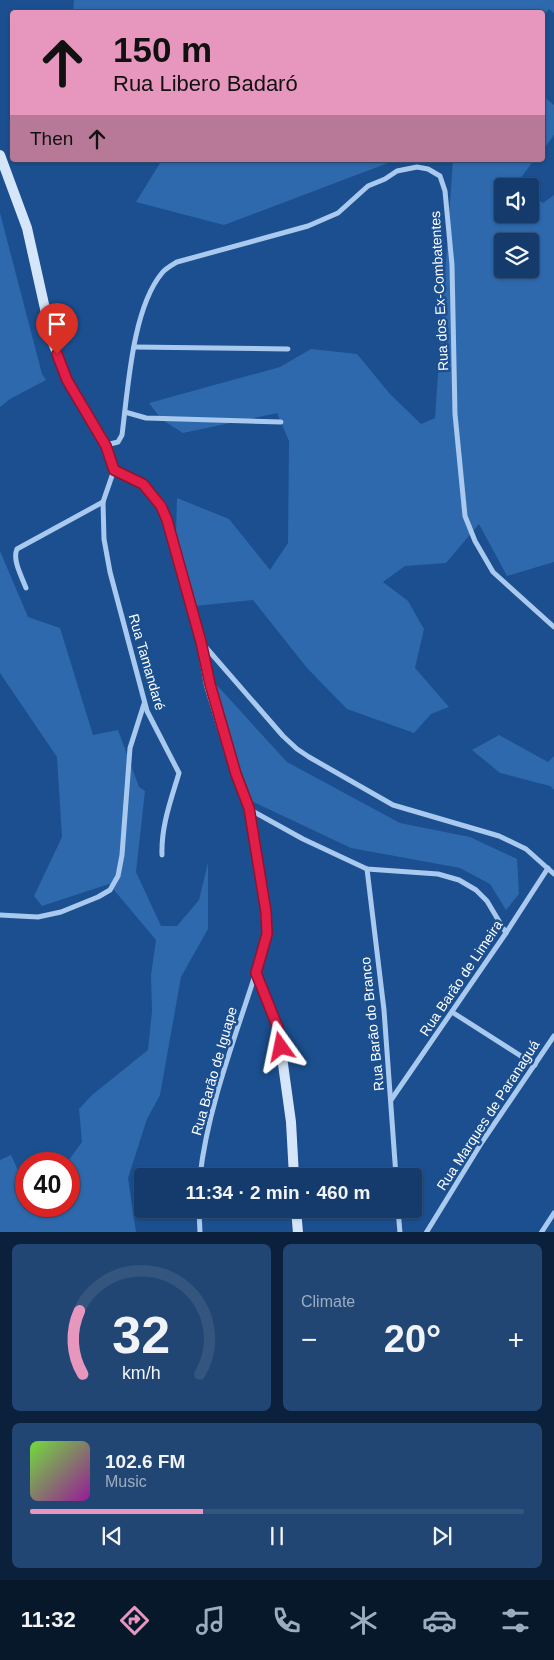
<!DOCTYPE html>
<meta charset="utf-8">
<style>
:root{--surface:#143b6b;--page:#214673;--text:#f1f3f6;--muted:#9dadc1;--line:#33557e;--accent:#e797bd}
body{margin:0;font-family:Arial,sans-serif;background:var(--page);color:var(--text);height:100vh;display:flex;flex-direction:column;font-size:19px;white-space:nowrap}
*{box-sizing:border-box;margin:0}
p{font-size:16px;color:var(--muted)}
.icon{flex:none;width:28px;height:28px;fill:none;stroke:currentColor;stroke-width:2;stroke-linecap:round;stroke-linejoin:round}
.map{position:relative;height:1232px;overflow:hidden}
.drawer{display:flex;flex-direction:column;gap:12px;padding:12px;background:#0b203b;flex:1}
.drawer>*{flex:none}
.hud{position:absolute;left:10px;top:10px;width:535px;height:152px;border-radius:5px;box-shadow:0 1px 4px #0004,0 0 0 1px var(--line);background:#e797bd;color:#111;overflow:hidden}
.fabs{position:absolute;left:494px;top:178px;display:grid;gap:10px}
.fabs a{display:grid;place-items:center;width:45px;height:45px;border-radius:5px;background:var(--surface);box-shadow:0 1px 4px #0004,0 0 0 1px var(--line);font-size:25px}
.speed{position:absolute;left:15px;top:1152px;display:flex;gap:10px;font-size:25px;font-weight:700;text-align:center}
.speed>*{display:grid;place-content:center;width:65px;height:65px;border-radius:50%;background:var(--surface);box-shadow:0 1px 4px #0004,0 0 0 1px var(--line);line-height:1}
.speed .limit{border:8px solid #d22;background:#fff;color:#111}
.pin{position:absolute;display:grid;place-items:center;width:42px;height:42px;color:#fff;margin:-51px -21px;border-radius:50% 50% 50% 0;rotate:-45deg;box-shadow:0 0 5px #0007}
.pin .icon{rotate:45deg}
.me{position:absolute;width:55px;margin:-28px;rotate:348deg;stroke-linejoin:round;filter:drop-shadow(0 0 4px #0008)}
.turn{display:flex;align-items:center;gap:18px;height:105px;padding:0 20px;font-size:22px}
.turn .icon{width:65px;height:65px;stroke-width:2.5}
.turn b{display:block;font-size:35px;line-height:42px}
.then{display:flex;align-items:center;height:48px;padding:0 20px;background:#0003;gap:10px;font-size:19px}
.big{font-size:38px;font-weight:600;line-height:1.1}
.drawer .card{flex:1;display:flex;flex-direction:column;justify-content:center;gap:8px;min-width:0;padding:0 18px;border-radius:8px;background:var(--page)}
.drawer .dial{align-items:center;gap:0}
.dial svg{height:130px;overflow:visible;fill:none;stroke:var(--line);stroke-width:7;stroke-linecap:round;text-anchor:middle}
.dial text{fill:var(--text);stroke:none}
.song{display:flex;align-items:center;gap:15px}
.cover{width:60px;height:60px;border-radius:8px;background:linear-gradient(135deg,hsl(100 70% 55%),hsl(300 70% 35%))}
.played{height:5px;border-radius:2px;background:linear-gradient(90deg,var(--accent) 35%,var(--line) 35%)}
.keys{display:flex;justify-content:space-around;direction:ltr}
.heat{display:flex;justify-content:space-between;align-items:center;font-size:28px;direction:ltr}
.drawer .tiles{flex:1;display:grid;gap:12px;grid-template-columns:1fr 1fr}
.card:last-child{grid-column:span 2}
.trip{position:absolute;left:134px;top:1168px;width:288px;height:50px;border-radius:5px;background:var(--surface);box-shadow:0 1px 4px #0004,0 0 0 1px var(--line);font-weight:600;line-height:50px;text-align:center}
.menu{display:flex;height:80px;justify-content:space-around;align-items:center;background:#08182b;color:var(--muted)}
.menu .icon{width:35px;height:35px}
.menu .selected{color:var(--accent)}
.menu b{font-size:22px;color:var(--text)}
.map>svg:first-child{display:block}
.green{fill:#2e69ad;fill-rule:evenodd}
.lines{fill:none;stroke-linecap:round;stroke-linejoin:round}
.street{stroke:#a9c9ee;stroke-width:5}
.secondary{stroke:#d6e6fa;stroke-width:10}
.route-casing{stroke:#92132f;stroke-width:12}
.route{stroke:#e11d48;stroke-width:9}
.labels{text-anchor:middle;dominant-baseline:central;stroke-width:5;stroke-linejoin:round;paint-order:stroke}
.street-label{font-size:14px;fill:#fff;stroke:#1b4f8f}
</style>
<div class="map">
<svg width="554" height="1233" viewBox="0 0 554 1233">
<rect width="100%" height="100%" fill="#1b4f8f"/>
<g class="green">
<path d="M74 0H554V13L549 9 543 16 542 12H73Z"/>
<path d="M543 96 554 105V135L543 150Z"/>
<path d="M158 160H396L224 225 136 202 160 163Z"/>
<path d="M453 160H534L517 183 521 186H502V214H530V193L543 203 554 195V562L507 576 479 524 446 563 405 566 383 582 408 601 424 629 415 668 449 707 431 714 414 733 347 709 307 668 253 600 195 606 176 533 177 498 229 519 270 570 288 543 289 441 277 413 183 433 161 419 149 403 280 367 311 349 357 354 390 394 421 424 435 418ZM502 241H530V269H502Z"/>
<path d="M0 213 42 374 46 380 10 399 0 407Z"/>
<path d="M0 551 28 617 60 628 93 735 118 730 139 787 145 791 136 872 161 926H177L199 900 208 863V929L181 977 160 1095 147 1119 128 1178 136 1232H0V1160L11 1155 26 1188V1206H69V1164H66L82 1142 79 1109 92 1095 148 1050 152 1011 151 975 156 940 109 884 42 906 34 896 62 837 57 757 0 673Z"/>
<path d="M213 681 287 762 400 823 470 837 517 859 519 894 506 910 490 884 460 868 351 848 249 800Z"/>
<path d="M499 735 548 762 554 756V790L550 786 500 773 472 750Z"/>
</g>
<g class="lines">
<g class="street">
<path d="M134 347 288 349"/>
<path d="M125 412 146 418 281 422"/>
<path d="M106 445 118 442 122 435C128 390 132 309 162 273 165 269 172 265 177 262L308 226 338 213 368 186 385 179 397 171 417 167 428 169 440 176 445 191 452 265 455 414 465 516 475 541 493 572 554 627"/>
<path d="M114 470 103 502 104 539 110 572 147 711 179 773C171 800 161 826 162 855"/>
<path d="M26 588C22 577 12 560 17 549L103 502"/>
<path d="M203 644 283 736 297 749 309 757 393 805 499 836 526 849 554 874"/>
<path d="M249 809 303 839 367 869 438 874 459 880 476 890 487 901 506 933"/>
<path d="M367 869 384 1010 396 1176"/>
<path d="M0 915 38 917 61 912 98 897 110 890 118 876 122 855 130 748 144 704"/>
<path d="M452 1012 535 1065"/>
<path d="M391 1100 506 933 548 868"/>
<path d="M200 1176C208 1107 234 1041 255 975"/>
<path d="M199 1209 200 1233"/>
<path d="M398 1209 400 1233"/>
<path d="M426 1233 482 1142 554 1036"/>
<path d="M541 1233 554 1213"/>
</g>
<g class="secondary">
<path d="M0 155 27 228 52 340 67 380 106 445 114 470 143 484 161 505 167 520 201 642 209 685 236 774 249 808 266 912 267 934 256 973 278 1028 291 1122 294 1176"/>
<path d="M296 1209 298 1233"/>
</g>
</g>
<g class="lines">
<defs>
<path id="route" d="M57 354 67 380 106 446 114 470 143 484 161 506 167 520 201 642 210 684 236 774 249 808 266 912 267 934 256 973 278 1028 281 1047"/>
</defs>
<use href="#route" class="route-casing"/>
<use href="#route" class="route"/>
</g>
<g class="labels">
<g class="street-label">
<text transform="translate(439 291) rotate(-93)">Rua dos Ex-Combatentes</text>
<text transform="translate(147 662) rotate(74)">Rua Tamandaré</text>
<text transform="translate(461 978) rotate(-56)">Rua Barão de Limeira</text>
<text transform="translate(372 1024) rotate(-96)">Rua Barão do Branco</text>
<text transform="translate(214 1071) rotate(-74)">Rua Barão de Iguape</text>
<text transform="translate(488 1115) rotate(-57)">Rua Marques de Paranaguá</text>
</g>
</g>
</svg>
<div class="fabs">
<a><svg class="icon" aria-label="sound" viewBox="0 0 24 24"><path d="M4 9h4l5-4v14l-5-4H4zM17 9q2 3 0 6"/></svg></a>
<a><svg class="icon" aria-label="layers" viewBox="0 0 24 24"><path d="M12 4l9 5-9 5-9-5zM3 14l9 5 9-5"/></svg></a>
</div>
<div class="speed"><div class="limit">40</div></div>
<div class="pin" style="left:57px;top:354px;background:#d93025"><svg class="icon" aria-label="arrive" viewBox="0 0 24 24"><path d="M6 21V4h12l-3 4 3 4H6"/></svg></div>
<svg class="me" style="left:281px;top:1047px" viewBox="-20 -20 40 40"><path d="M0-17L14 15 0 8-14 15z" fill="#e11d48" stroke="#fff" stroke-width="4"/></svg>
<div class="trip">11:34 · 2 min · 460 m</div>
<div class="hud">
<div class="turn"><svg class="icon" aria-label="ahead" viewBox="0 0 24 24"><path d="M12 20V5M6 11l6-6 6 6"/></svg><div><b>150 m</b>Rua Libero Badaró</div></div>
<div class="then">Then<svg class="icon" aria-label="ahead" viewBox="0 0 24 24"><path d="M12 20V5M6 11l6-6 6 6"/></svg></div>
</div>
</div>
<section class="drawer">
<div class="tiles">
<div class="card dial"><svg viewBox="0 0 100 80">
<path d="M14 69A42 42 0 1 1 86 69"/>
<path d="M14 69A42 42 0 0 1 12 30" stroke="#e797bd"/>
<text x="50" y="56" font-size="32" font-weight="700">32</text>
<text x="50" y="72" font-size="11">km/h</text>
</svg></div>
<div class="card"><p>Climate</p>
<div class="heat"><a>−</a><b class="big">20°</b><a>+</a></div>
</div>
<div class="card">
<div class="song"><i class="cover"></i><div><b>102.6 FM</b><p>Music</p></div></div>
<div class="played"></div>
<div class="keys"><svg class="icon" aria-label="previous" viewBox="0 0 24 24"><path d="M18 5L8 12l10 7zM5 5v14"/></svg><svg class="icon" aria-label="pause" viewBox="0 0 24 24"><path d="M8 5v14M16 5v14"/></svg><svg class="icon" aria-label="next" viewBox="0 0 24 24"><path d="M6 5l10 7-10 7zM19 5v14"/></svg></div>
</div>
</div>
</section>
<nav class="menu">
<b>11:32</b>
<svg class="icon selected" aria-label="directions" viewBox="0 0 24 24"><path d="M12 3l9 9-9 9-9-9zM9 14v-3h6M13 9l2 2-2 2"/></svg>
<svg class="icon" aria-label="music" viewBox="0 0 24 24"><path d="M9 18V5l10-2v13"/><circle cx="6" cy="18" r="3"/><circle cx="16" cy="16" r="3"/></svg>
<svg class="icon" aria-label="phone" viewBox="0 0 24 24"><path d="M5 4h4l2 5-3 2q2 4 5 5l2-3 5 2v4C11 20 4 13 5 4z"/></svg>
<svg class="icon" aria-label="climate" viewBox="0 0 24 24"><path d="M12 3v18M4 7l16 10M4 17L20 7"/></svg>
<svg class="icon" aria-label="car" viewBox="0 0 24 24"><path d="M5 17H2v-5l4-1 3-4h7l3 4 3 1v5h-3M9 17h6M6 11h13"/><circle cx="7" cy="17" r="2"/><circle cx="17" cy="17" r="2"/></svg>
<svg class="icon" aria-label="filters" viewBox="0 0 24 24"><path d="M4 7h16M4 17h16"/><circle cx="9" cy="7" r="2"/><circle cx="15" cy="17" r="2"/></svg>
</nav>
